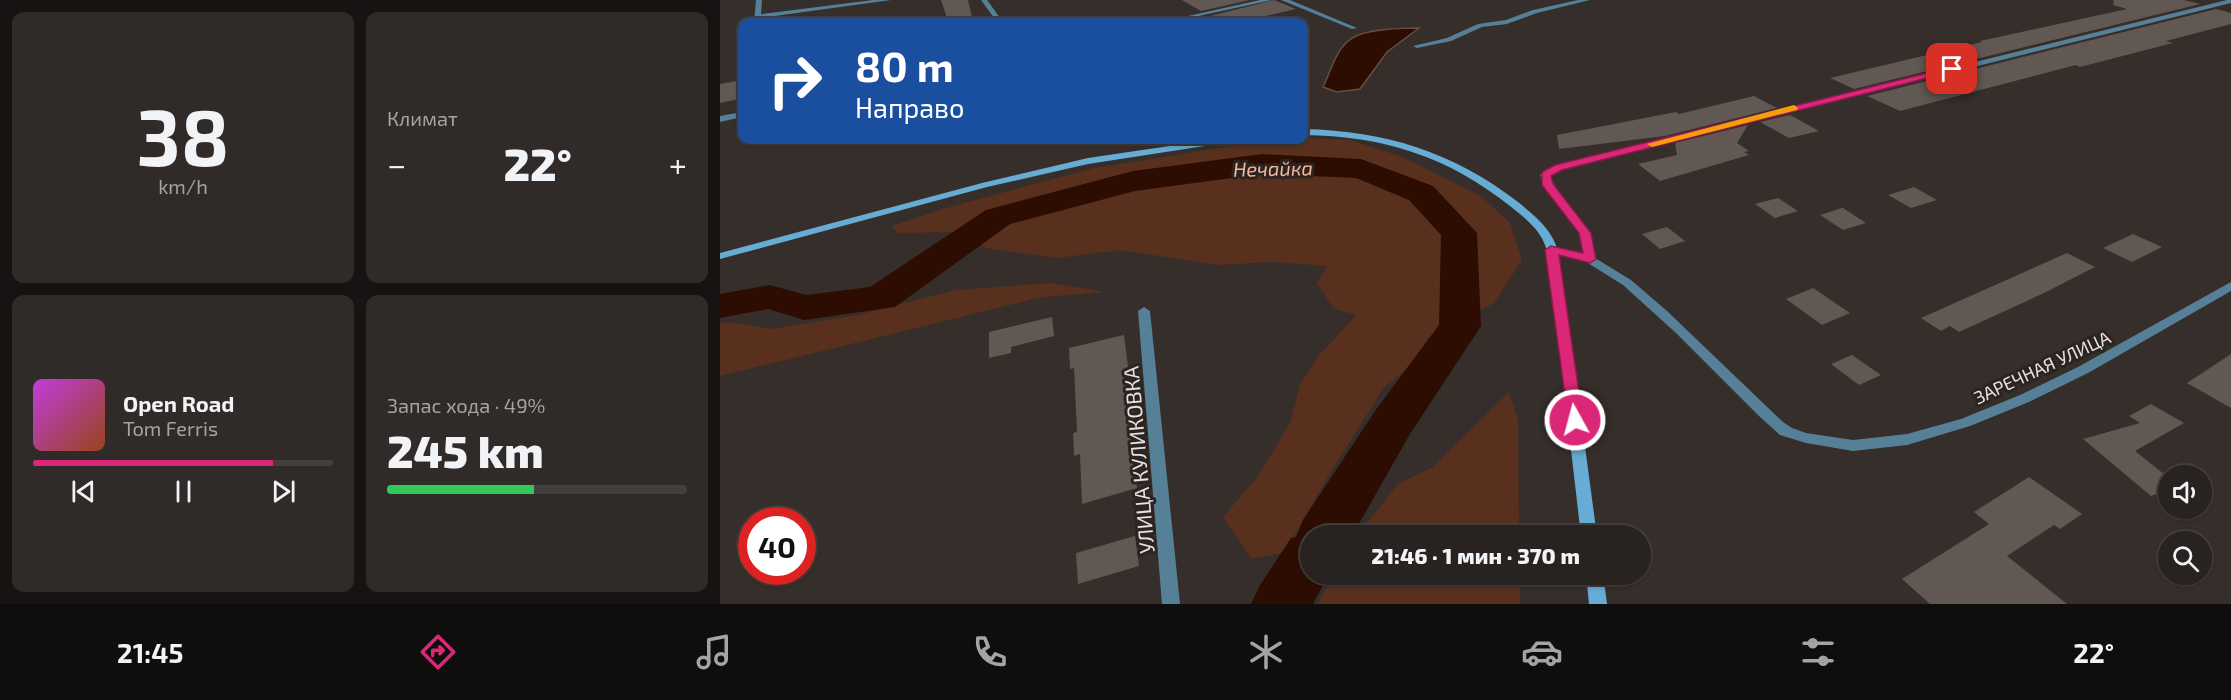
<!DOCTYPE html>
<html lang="ru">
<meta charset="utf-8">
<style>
:root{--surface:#282220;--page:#302a29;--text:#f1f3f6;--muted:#a5a4a5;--line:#443f3e;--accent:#db2777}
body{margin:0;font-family:"Exo 2",sans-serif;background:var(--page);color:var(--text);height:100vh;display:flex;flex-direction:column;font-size:22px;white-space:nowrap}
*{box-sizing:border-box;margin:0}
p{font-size:20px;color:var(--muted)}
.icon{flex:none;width:33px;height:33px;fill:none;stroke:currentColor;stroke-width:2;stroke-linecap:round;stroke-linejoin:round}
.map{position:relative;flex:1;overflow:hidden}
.side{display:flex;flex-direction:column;gap:12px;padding:12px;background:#161312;width:720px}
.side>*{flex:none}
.top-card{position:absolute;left:18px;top:18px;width:570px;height:126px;border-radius:12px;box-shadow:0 2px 4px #0004,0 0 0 2px var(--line);background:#1a4fa0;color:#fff;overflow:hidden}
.tools{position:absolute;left:1438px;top:465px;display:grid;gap:12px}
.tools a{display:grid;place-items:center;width:54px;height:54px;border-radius:50%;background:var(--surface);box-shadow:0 2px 4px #0004,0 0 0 2px var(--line);font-size:30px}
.speed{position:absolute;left:18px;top:507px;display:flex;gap:12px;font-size:30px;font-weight:700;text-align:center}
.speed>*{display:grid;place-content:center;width:78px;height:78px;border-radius:50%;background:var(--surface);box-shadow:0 2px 4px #0004,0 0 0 2px var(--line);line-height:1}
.speed .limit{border:9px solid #d22;background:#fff;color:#111}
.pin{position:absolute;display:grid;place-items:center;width:51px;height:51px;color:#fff;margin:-26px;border-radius:12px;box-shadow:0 3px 9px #0006}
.me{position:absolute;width:66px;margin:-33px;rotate:353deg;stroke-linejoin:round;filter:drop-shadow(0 0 4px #0008)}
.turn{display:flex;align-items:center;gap:21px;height:126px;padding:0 18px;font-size:27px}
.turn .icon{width:78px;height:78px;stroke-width:2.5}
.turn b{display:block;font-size:42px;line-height:51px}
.big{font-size:45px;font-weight:800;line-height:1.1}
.side .widget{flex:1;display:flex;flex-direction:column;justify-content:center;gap:9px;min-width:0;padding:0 21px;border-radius:12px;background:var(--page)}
.side .dial{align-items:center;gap:0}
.dial b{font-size:78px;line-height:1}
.song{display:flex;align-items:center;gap:18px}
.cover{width:72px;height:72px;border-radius:9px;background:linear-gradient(135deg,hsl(290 70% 55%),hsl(20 70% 35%))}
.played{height:6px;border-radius:3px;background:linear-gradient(90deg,var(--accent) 80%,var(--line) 80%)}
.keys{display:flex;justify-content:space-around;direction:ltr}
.heat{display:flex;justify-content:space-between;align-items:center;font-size:33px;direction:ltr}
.charge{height:9px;border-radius:4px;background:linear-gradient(90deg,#34c759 49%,var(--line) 0)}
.side .tiles{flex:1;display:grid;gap:12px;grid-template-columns:repeat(2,1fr)}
.trip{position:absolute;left:580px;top:525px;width:351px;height:60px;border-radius:30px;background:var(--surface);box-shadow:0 2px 4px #0004,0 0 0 2px var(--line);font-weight:800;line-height:60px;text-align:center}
.menu{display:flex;height:96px;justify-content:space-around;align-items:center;background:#100e0d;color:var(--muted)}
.menu .icon{width:42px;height:42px}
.menu .current{color:var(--accent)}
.menu b{font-size:27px;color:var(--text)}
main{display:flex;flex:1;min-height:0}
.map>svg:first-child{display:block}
.green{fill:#59301e}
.water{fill:#2d0d01;stroke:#654d44;stroke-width:1.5}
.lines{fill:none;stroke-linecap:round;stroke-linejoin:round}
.river{fill:#2d0d01;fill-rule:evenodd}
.building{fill:#615753}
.street{fill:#558098;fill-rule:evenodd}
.secondary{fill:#66acd4;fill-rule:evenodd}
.route{fill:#db2777;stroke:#8e194d;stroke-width:1.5}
.slow{fill:#f59e0b}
.labels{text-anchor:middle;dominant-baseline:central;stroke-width:6;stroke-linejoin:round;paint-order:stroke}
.street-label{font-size:18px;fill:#e8e2e0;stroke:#2c2421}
.water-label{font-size:20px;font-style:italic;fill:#f6b69b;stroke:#2c2421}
.near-street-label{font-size:21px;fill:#e8e2e0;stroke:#2c2421}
</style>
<main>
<section class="side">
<div class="tiles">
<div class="widget dial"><b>38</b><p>km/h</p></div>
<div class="widget"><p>Климат</p>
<div class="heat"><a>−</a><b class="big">22°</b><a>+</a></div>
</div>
<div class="widget">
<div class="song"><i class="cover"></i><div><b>Open Road</b><p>Tom Ferris</p></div></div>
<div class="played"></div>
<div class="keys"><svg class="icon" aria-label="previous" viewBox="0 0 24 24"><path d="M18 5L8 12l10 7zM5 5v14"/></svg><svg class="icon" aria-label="pause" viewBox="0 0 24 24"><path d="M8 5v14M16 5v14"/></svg><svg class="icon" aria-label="next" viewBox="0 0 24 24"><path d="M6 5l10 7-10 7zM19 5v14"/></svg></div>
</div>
<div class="widget"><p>Запас хода · 49%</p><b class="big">245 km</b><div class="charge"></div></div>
</div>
</section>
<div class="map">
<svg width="1511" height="604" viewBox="0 0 1511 604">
<rect width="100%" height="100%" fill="#362e2a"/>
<g class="green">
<path d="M584 138 630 140 683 157 761 196 790 223 802 260 774 303 708 338 696 360 663 389 610 473 565 552 532 559 503 517 539 475 571 421 580 384 600 354 637 315 614 309 597 283 607 266 554 262 498 265 400 250 337 258 265 248 243 232 178 233 172 226 226 208 374 168 551 140Z"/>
<path d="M331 283 385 292 323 297 0 376V324L9 322 51 329 138 315 236 290Z"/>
<path d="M789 392 798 420 799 535H638L678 484 713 467Z"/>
<path d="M613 574 800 575V604H598Z"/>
</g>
<path class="water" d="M699 28 667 52 640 89 617 92 603 87C610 73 615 53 627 42 639 29 681 28 699 28Z"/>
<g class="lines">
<path class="river" d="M542 154 641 159 713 186 757 233 761 326 690 434 632 536H591V574H609L593 604H531L540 585 571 538 576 537 583 520 655 411 719 325 721 235 689 200 636 178 542 174 415 191 290 224 175 307 84 320 48 309 0 318V294L50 285 86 295 150 287 266 210 413 171Z"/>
</g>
<g class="building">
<path d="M221 0H248L252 17 228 21Z"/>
<path d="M462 0H530L481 11Z"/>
<path d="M554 0 576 9 520 22H502L490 16Z"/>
<path d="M1394 0H1464L1480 4 1134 89 1110 78 1262 42 1260 41 1407 9 1393 5Z"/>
<path d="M1496 9 1511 13V24L1446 41 1453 43 1360 67 1356 65 1180 111 1147 96Z"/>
<path d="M17 81 19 99 0 103V84Z"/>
<path d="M1034 96 1057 108 945 136 839 149 837 135 956 112 959 114Z"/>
<path d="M1070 115 1099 131 1069 138 1040 122Z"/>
<path d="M1028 125 1017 143 1029 151 1024 152 1029 155 940 181 918 164 957 155 955 143Z"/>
<path d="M1194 187 1217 200 1191 208 1168 195Z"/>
<path d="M1058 198 1078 211 1055 218 1035 204Z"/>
<path d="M1122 208H1123L1146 223 1123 230 1100 215Z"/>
<path d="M947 227 965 241 940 249 922 234Z"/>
<path d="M1413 234 1442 247 1412 262 1383 248Z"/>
<path d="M1347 253 1375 267 1322 294 1239 332 1230 326 1221 331 1201 318Z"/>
<path d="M1093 288 1130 313 1102 325 1066 299Z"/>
<path d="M332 317 334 336 291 347V353L269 358V332Z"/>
<path d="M404 335 412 398 415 440 412 441 417 488 362 504 360 454 354 456 353 433 357 432 354 368 350 369 349 348Z"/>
<path d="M1511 354V408L1467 383Z"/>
<path d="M1132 355 1161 375 1139 385 1111 364Z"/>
<path d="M1431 404 1464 423 1415 451 1449 478V490L1431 496 1363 439 1420 423 1409 416Z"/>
<path d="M1309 477 1362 514 1340 529 1334 525 1287 556 1347 604H1210L1182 579 1269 524 1254 512Z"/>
<path d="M415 536 419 566 358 584 356 553Z"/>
</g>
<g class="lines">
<g class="street">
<path d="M36 0H42L41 14 153 0H171L41 18 40 22H34Z"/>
<path d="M261 0H267L283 22H277Z"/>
<path d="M540 0H552L451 22H441Z"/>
<path d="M561 0H570L637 28 632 29Z"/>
<path d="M858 0H870L817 13 787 24 762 27 731 41 697 48 693 46 727 38 758 24 786 20 813 10Z"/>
<path d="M1507 0H1511V3L842 169 830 176 837 189 869 231 875 258 911 280 947 311 1063 422 1072 428 1086 433 1133 440 1187 434 1241 419 1300 395 1358 367 1511 282V291L1368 373 1309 402 1250 426 1187 445 1133 451 1086 443 1060 435 1039 416 956 333 903 285 863 260 827 252 825 250 831 247 863 253 859 231 827 190 820 175 836 165Z"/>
<path d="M22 112V117L0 122V116Z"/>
<path d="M445 140H454L461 147 459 149H453Z"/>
<path d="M424 307 430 311 460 604H442L418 311Z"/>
</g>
<g class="secondary">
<path d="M584 129C666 131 733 152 798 202 819 219 836 233 840 260L877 536H861L829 260C825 233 810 222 790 206 727 156 663 136 584 135Z"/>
<path d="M490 140H508L504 143 368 164 267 187 0 259V253L262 183 368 158Z"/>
<path d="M866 574H883L887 604H869Z"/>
</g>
</g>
<path class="route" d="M1232 67 1236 69 1235 71 842 170 831 176 833 184 871 233 876 259 870 263 839 255 863 420 861 424H849L825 250 831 246 863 253 859 233 822 185V172L835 165Z"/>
<path class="slow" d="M1074 105 1078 108 1077 110 932 147 927 144Z"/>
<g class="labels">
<g class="street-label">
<text transform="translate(1322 367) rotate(-25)">ЗАРЕЧНАЯ УЛИЦА</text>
</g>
<g class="water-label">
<text transform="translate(553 168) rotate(-1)">Нечайка</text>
</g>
<g class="near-street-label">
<text transform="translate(418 460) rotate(-95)">УЛИЦА КУЛИКОВКА</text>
</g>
</g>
</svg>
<div class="tools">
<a><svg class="icon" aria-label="sound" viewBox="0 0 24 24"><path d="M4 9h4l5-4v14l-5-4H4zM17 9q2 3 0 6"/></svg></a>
<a><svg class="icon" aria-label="search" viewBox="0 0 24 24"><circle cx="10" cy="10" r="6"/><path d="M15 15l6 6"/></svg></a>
</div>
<div class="speed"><div class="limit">40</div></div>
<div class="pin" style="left:1232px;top:69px;background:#d93025"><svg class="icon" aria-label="arrive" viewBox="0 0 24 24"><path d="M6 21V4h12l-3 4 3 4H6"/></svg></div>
<svg class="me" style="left:855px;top:420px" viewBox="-20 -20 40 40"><circle r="17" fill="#db2777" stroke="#fff" stroke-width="3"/><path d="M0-11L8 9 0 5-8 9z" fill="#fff"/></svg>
<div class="trip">21:46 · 1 мин · 370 m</div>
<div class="top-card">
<div class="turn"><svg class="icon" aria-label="right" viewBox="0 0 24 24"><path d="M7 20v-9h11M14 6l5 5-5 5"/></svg><div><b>80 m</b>Направо</div></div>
</div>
</div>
</main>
<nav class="menu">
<b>21:45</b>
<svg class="icon current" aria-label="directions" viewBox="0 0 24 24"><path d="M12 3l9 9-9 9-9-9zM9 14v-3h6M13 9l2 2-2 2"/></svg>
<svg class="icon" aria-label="music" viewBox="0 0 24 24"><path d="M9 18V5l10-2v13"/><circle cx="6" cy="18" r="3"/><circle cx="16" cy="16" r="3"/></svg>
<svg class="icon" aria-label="phone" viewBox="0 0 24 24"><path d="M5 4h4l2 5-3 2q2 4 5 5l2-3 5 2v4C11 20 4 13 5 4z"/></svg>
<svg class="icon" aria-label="climate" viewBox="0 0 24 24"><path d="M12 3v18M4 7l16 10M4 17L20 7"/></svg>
<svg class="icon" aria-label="car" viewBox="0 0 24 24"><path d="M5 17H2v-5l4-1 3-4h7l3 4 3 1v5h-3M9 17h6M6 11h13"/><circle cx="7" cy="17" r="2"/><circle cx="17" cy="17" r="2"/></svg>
<svg class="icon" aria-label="filters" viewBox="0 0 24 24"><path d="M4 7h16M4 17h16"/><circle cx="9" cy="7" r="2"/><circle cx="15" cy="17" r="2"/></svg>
<b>22°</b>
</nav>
